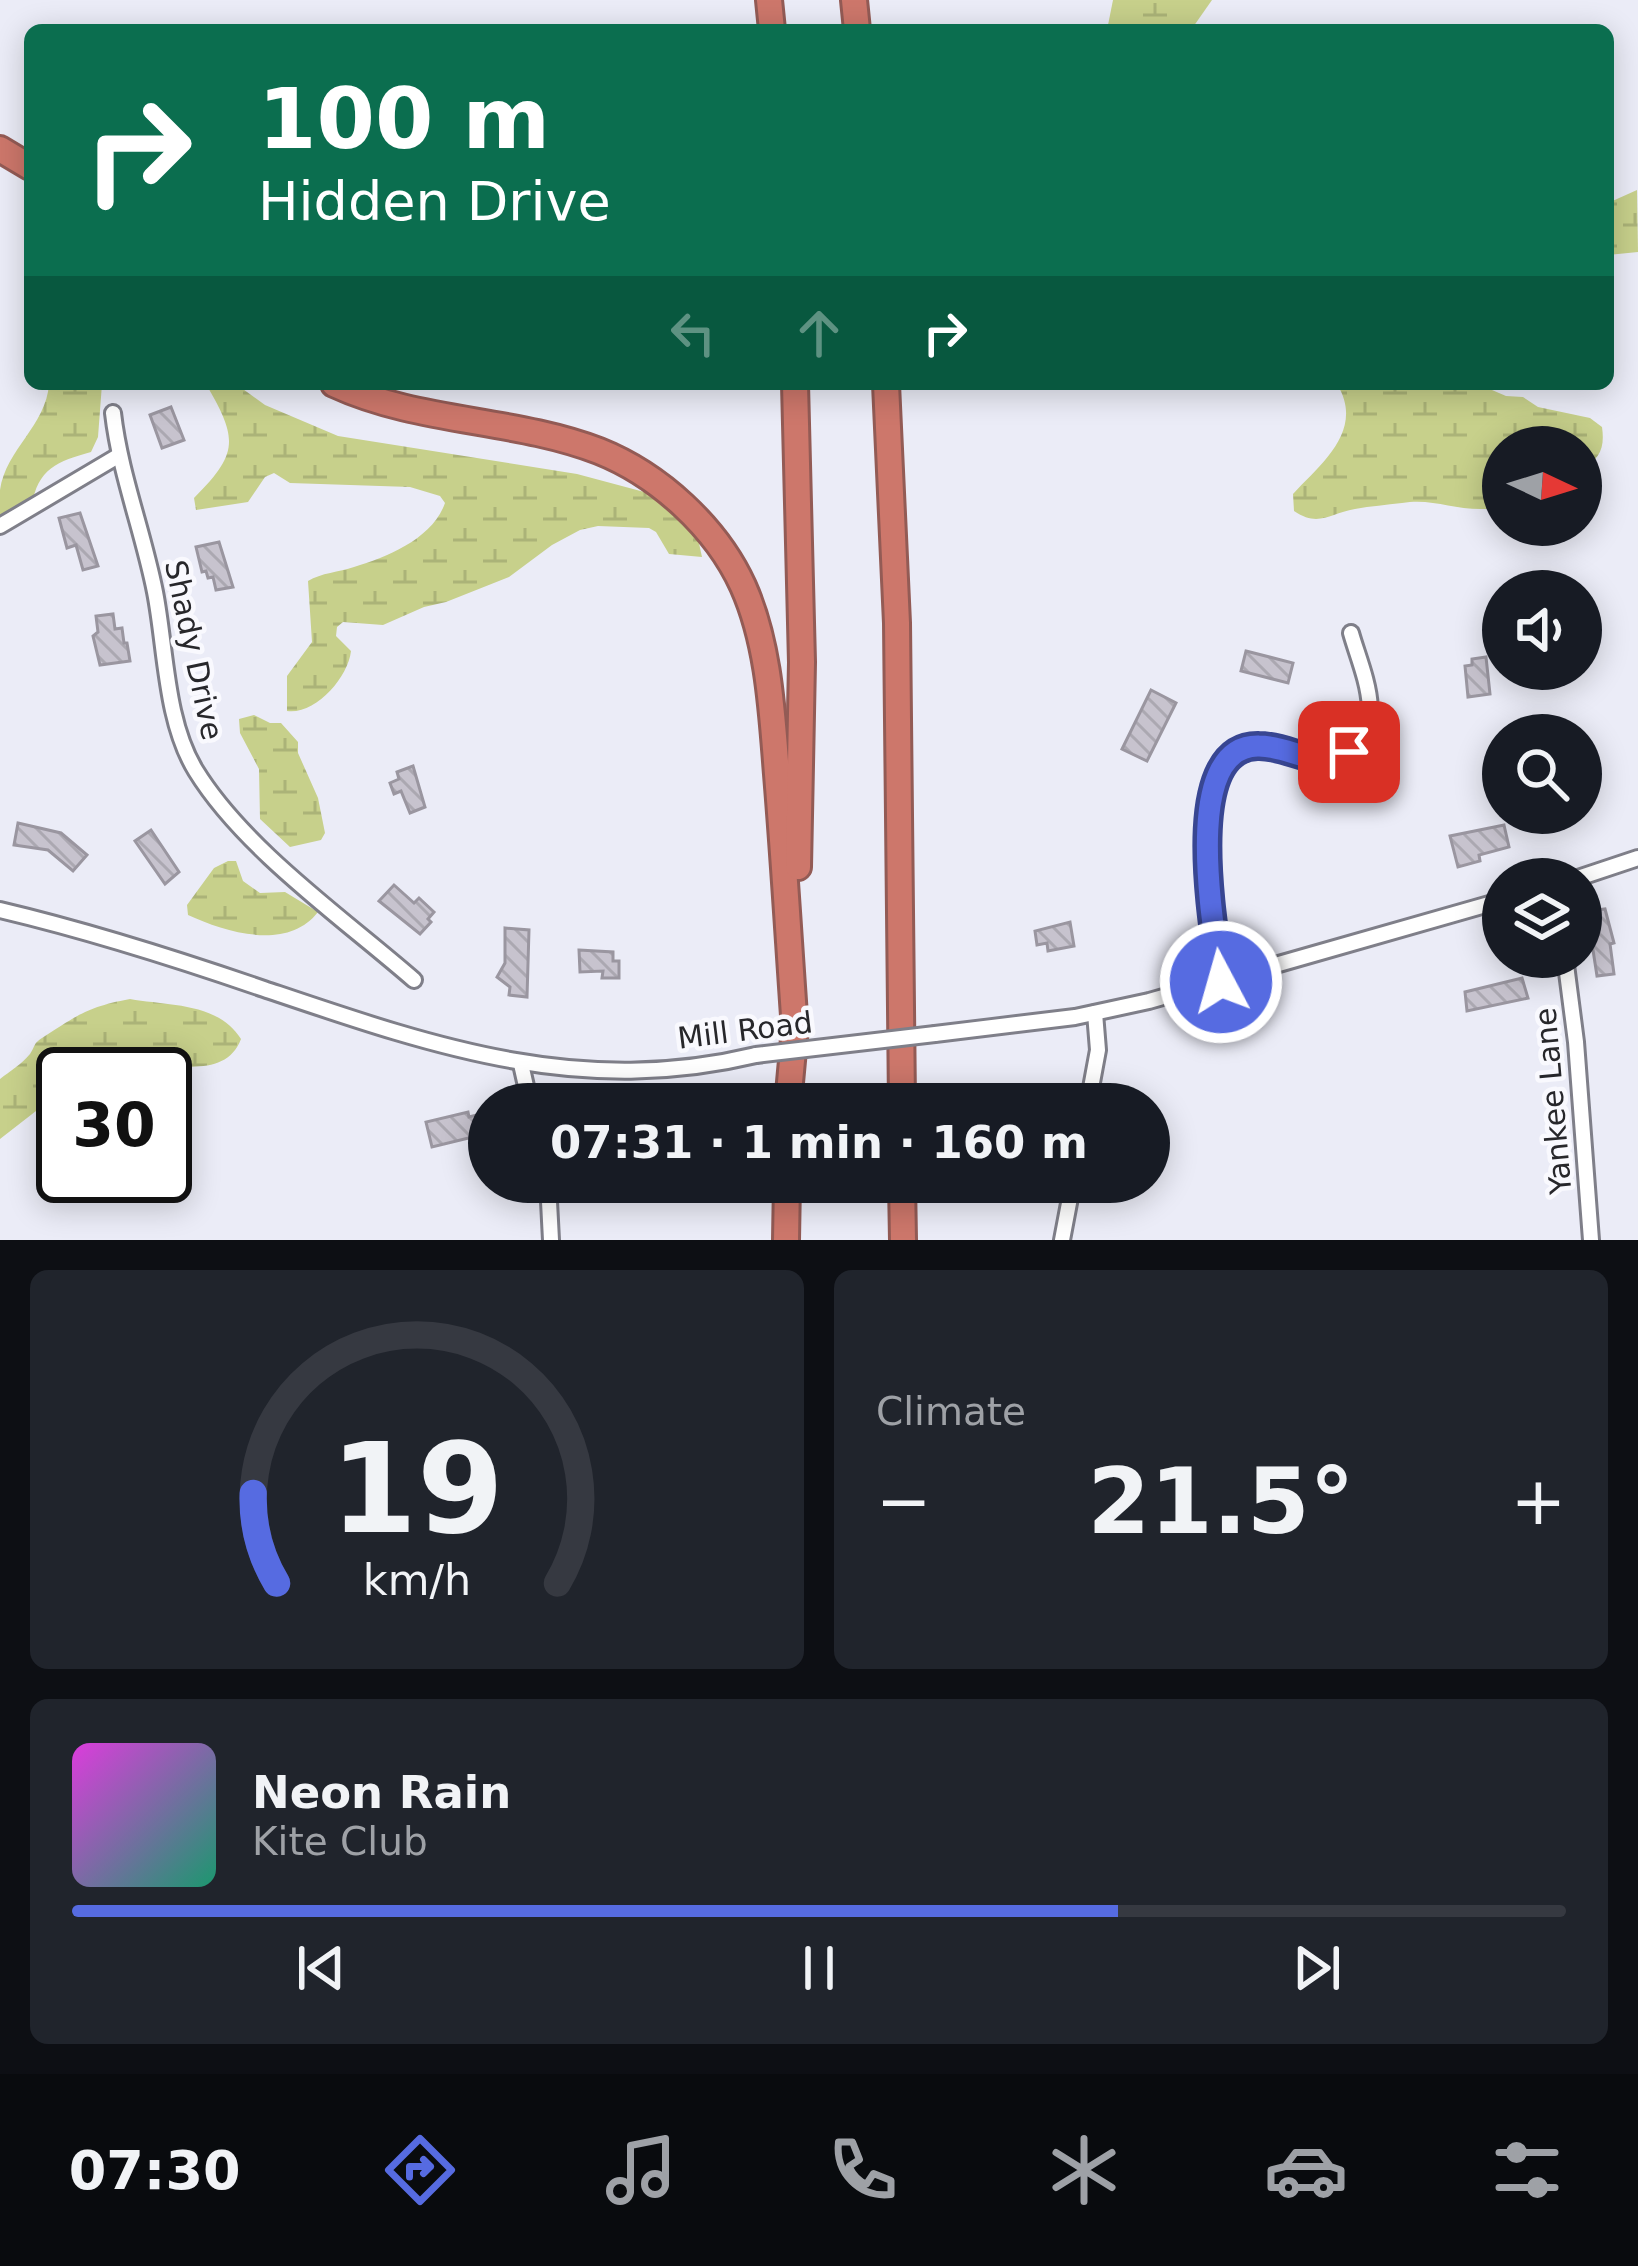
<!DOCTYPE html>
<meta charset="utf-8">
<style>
:root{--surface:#171b24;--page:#20242c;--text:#f1f3f6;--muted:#9ea1a6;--line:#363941;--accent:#566be1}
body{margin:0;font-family:"DejaVu Sans",sans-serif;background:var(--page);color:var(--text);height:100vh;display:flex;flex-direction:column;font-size:45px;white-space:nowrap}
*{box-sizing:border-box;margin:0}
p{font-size:39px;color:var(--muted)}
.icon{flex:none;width:66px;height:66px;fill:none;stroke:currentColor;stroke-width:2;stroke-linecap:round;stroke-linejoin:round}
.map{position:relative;height:1240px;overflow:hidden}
.drawer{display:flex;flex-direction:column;gap:30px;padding:30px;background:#0d0f14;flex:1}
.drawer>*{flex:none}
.top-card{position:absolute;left:24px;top:24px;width:1590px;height:366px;border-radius:18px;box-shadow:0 6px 30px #0003;background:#0b6e4f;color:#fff;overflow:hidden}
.needle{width:78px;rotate:94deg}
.buttons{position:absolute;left:1482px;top:426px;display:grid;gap:24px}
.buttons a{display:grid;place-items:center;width:120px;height:120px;border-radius:50%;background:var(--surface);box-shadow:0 6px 30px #0003;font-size:60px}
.speed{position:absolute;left:36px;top:1047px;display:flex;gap:24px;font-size:60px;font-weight:700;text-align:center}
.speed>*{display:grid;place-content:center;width:156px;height:156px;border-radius:50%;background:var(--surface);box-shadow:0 6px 30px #0003;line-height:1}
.speed .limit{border:6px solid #111;border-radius:18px;background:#fff;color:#111}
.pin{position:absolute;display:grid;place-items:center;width:102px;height:102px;color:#fff;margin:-51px;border-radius:24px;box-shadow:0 6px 18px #0006}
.me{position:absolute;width:132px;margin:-66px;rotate:354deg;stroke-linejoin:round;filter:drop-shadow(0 0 9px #0008)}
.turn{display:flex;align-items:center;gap:42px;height:252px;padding:0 36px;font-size:54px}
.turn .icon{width:156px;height:156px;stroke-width:2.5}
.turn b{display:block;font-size:84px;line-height:102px}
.lanes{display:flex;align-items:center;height:114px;padding:0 36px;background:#0003;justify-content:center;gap:60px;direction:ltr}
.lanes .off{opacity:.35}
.big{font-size:90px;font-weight:700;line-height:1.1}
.drawer .widget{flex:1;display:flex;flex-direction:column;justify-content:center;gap:18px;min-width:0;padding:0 42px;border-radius:18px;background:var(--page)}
.drawer .dial{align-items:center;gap:0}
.dial svg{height:312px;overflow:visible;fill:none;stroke:var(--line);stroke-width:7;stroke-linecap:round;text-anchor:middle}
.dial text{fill:var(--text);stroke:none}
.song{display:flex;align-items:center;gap:36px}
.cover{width:144px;height:144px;border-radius:18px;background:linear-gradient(135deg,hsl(300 70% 55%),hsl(160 70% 35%))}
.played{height:12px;border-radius:6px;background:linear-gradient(90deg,var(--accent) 70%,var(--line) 70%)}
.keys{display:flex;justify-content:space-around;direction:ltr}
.heat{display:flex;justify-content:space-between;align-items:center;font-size:66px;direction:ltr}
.drawer .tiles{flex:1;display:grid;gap:30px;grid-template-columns:1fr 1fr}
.widget:last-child{grid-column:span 2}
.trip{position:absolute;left:468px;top:1083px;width:702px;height:120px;border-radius:60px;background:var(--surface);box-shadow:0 6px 30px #0003;font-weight:700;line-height:120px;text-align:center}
.tabs{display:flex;height:192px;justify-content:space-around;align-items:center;background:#090b0e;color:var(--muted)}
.tabs .icon{width:84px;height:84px}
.tabs .on{color:var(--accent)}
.tabs b{font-size:54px;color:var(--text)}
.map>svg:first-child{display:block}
.wetland{fill:url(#wetland-marsh)}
.building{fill:url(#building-back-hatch);stroke:#9a96a0;stroke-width:3}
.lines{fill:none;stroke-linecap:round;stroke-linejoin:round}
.minor-casing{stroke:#7f7f89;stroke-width:20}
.motorway-casing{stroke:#935b55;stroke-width:30}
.minor{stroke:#fff;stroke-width:14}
.motorway{stroke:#cd776b;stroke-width:24}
.minor-bridge-casing{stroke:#7f7f89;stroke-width:20;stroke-linecap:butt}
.minor-bridge{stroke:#fff;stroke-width:14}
.route-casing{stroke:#384692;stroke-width:30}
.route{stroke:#566be1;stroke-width:21}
.labels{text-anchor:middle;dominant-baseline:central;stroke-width:9;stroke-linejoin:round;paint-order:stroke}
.street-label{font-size:30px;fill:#27272b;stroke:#f9f9fe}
</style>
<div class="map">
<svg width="1638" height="1240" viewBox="0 0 1638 1240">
<defs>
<pattern id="wetland-marsh" width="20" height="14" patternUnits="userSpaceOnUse" patternTransform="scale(3)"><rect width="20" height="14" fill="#c7d08b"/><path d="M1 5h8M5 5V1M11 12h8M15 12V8" fill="none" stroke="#abb378"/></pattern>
<pattern id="building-back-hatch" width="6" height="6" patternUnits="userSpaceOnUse" patternTransform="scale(3)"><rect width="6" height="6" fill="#c7c3ce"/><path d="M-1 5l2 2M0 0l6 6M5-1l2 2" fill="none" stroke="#aba8b1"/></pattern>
</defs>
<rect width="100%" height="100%" fill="#ebecf7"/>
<g class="wetland">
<path d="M1113 0H1212L1191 30H1107Z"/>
<path d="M1637 190 1638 252 1608 255V203Z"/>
<path d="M49 384H102L98 437 91 452C58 461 37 469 32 506L0 530C0 518 0 503 0 490 6 449 46 426 49 384Z"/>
<path d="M206 384H236L265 405 338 436 577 474 648 493 683 512 695 525 702 557 669 554 656 532 649 528 598 526 580 530 552 545 509 577 446 602 424 607 383 625 343 622 337 627 336 636 351 651C348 678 315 715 287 711V676L312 642 308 581C321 573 339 572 354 567 388 557 433 538 445 503L440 496 410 487 290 483 274 473 265 477 248 502 196 510 194 498C239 453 238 439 206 384Z"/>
<path d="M1337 384H1478L1506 396 1523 397 1538 407 1590 418 1602 427C1605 448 1600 459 1581 470V447H1503V507C1460 515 1438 497 1402 503 1386 505 1371 506 1355 509 1330 513 1319 528 1294 511L1293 494C1322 463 1365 430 1337 384Z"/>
<path d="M254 715 270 723H281L298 742V753L318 798 325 833 321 840 290 847 260 819 259 769 240 733 239 719Z"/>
<path d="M228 861H236L243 881 260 893 285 892 318 912C288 951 227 933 188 915L187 905 214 868Z"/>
<path d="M130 999C168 1006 218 1002 241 1039 223 1087 153 1057 118 1061 98 1064 84 1074 63 1074V1090L0 1139V1079C10 1071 22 1064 30 1054 36 1045 33 1044 42 1038 78 1015 87 1007 130 999Z"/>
</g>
<g class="building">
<path d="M171 407 184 440 162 448 150 415Z"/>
<path d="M80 513 98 566 83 570 76 545 67 548 59 518Z"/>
<path d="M219 542 233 587 216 590 213 577 208 578 206 571 202 572 196 547Z"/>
<path d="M113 614 115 629 122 628 124 643H127L130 661 100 665 93 636 98 632 96 616Z"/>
<path d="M1246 651 1293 663 1288 683 1241 671Z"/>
<path d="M1486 657 1490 694 1468 697 1465 666 1472 665V659Z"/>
<path d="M1151 690 1176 703 1147 761 1122 749Z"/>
<path d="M413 766 425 807 410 813 401 791 394 794 390 783 399 779 397 772Z"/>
<path d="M18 823 61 833 87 855 73 871 48 850 14 845Z"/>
<path d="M1504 825 1509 847 1479 855 1480 861 1458 867 1450 836Z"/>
<path d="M151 830 179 872 165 884 135 841Z"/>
<path d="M394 885 414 903 419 898 434 912 428 919 431 922 420 934 379 901Z"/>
<path d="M1605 909 1614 943 1610 944 1614 974 1597 976 1587 911Z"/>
<path d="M1070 922 1074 946 1048 951 1047 943 1037 945 1035 931Z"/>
<path d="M505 928 529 930 527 997 509 995 510 987 497 977 505 963Z"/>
<path d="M579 950 613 952V961H619V978H602L603 971 580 972Z"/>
<path d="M1522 978 1528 998 1467 1011 1465 992Z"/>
<path d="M468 1112 469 1117 489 1112V1133L432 1147 426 1122Z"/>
</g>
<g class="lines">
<defs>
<g id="minor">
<path d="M113 413C120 474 143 531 155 592 166 648 165 721 196 771 244 849 344 919 414 980"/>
<path d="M0 526 118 456"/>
<path d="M1575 879 1638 858"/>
<path d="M0 910C89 931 177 959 264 989 430 1045 578 1098 756 1055"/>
<path d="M1565 957 1576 1042 1591 1240"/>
<path d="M1221 982C1215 931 1189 797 1227 758 1262 723 1309 778 1349 752 1389 725 1361 669 1351 633"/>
<path d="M935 1034 1075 1017 1149 1001 1503 900"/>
<path d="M521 1064 530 1104"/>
<path d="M1088 1104 1098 1050 1095 1013"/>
<path d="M548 1182 551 1240"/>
<path d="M1062 1240 1073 1182"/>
</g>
<g id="motorway">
<path d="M769 0 772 30"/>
<path d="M854 0 857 30"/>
<path d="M0 149 30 167"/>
<path d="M334 384C418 423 513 418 599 451 659 475 716 527 743 586 769 644 772 712 777 774 784 859 789 945 795 1030"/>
<path d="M795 384 802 662 798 867"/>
<path d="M886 384 897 623 902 1104"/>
<path d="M788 1104 795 1028"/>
<path d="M902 1182 903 1240"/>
<path d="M786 1240 787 1182"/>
</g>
</defs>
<use href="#minor" class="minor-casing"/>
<use href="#motorway" class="motorway-casing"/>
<use href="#minor" class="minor"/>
<use href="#motorway" class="motorway"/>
<defs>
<path id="minor-bridge" d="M756 1055 935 1034"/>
</defs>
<use href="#minor-bridge" class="minor-bridge-casing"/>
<use href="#minor-bridge" class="minor-bridge"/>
</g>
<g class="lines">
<defs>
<path id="route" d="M1221 982C1215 934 1178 744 1259 746 1293 746 1315 771 1349 752"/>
</defs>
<use href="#route" class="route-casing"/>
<use href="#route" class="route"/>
</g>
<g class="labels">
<g class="street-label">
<text transform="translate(194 650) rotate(78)">Shady Drive</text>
<text transform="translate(745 1030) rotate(-7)">Mill Road</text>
<text transform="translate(1553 1101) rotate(-95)">Yankee Lane</text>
</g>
</g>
</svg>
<div class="buttons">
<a><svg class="needle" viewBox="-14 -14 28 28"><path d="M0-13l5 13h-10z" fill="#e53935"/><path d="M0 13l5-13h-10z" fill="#9ea1a6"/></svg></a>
<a><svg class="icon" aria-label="sound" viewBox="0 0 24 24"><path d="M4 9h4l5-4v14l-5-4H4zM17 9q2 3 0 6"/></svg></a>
<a><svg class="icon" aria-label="search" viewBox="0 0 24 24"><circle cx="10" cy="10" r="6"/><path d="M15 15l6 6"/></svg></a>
<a><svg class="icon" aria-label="layers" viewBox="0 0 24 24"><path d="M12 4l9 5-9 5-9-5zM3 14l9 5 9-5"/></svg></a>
</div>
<div class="speed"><div class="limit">30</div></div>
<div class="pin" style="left:1349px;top:752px;background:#d93025"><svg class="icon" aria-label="arrive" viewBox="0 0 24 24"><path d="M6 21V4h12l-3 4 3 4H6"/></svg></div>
<svg class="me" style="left:1221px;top:982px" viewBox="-20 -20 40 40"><circle r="17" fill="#566be1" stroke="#fff" stroke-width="3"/><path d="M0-11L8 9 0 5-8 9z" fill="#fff"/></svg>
<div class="trip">07:31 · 1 min · 160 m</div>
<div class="top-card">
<div class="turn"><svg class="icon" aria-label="right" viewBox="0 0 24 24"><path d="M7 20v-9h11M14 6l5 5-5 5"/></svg><div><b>100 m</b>Hidden Drive</div></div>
<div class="lanes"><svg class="icon off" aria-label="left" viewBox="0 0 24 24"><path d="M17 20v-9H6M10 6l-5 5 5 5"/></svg><svg class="icon off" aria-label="ahead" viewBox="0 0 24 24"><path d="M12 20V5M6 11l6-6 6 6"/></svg><svg class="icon" aria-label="right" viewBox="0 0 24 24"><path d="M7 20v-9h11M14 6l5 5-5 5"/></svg></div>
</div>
</div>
<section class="drawer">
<div class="tiles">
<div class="widget dial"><svg viewBox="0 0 100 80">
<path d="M14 69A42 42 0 1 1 86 69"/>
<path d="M14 69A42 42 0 0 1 8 46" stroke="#566be1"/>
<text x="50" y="56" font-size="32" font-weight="700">19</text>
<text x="50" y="72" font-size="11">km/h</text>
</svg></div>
<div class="widget"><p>Climate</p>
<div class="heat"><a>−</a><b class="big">21.5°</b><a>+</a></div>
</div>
<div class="widget">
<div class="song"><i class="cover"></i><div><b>Neon Rain</b><p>Kite Club</p></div></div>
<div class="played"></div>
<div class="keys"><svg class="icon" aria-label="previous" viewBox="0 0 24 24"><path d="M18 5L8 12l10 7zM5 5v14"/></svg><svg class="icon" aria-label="pause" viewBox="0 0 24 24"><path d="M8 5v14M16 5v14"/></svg><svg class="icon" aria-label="next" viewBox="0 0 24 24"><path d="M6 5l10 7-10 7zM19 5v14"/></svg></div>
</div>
</div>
</section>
<nav class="tabs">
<b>07:30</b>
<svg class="icon on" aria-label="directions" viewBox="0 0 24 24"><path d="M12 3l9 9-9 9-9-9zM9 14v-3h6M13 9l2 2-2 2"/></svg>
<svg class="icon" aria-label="music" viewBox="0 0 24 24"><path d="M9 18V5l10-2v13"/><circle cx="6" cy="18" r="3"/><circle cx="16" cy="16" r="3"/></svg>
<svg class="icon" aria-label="phone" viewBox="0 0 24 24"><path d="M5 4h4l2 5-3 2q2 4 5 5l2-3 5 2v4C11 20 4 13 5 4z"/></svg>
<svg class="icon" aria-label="climate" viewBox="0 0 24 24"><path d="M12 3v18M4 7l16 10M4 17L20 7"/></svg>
<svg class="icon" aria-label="car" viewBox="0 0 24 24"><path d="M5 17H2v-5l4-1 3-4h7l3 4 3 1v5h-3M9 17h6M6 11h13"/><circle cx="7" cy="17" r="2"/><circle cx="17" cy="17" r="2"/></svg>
<svg class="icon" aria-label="filters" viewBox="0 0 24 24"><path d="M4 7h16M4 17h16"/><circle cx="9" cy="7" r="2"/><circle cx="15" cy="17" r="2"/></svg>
</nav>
